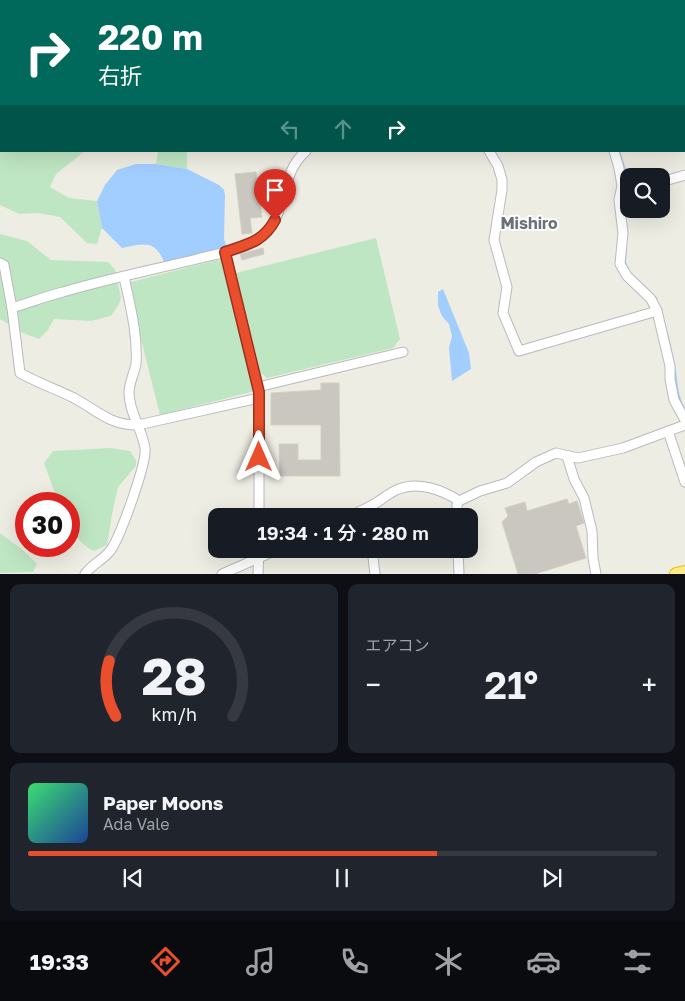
<!DOCTYPE html>
<html lang="ja">
<meta charset="utf-8">
<style>
:root{--surface:#171b24;--page:#20242c;--text:#f1f3f6;--muted:#9ea1a6;--line:#363941;--accent:#eb4e2c}
body{margin:0;font-family:"Golos Text","Noto Sans JP",sans-serif;background:var(--page);color:var(--text);height:100vh;display:flex;flex-direction:column;font-size:19px;white-space:nowrap}
*{box-sizing:border-box;margin:0}
p{font-size:16px;color:var(--muted)}
.icon{flex:none;width:28px;height:28px;fill:none;stroke:currentColor;stroke-width:2;stroke-linecap:round;stroke-linejoin:round}
.map{position:relative;height:574px;overflow:hidden}
.details{display:flex;flex-direction:column;gap:10px;padding:10px;background:#0d0f14;flex:1}
.details>*{flex:none}
.top-card{position:absolute;left:0px;top:0px;width:685px;height:152px;box-shadow:0 5px 20px #0002;background:#00695c;color:#fff;overflow:hidden}
.tools{position:absolute;left:620px;top:168px;display:grid;gap:10px}
.tools a{display:grid;place-items:center;width:50px;height:50px;border-radius:10px;background:var(--surface);box-shadow:0 5px 20px #0002;font-size:25px}
.speed{position:absolute;left:15px;top:492px;display:flex;gap:10px;font-size:25px;font-weight:700;text-align:center}
.speed>*{display:grid;place-content:center;width:65px;height:65px;border-radius:50%;background:var(--surface);box-shadow:0 5px 20px #0002;line-height:1}
.speed .limit{border:8px solid #d22;background:#fff;color:#111}
.pin{position:absolute;display:grid;place-items:center;width:42px;height:42px;color:#fff;margin:-51px -21px;border-radius:50% 50% 50% 0;rotate:-45deg;box-shadow:0 0 5px #0007}
.pin .icon{rotate:45deg}
.me{position:absolute;width:55px;margin:-28px;rotate:0deg;stroke-linejoin:round;filter:drop-shadow(0 0 4px #0008)}
.turn{display:flex;align-items:center;gap:18px;height:105px;padding:0 15px;font-size:22px}
.turn .icon{width:65px;height:65px;stroke-width:2.5}
.turn b{display:block;font-size:35px;line-height:42px}
.lanes{display:flex;align-items:center;height:48px;padding:0 15px;background:#0003;justify-content:center;gap:25px;direction:ltr}
.lanes .off{opacity:.35}
.big{font-size:38px;font-weight:600;line-height:1.1}
.details .tile{flex:1;display:flex;flex-direction:column;justify-content:center;gap:8px;min-width:0;padding:0 18px;border-radius:10px;background:var(--page)}
.details .dial{align-items:center;gap:0}
.dial svg{height:130px;overflow:visible;fill:none;stroke:var(--line);stroke-width:7;stroke-linecap:round;text-anchor:middle}
.dial text{fill:var(--text);stroke:none}
.song{display:flex;align-items:center;gap:15px}
.cover{width:60px;height:60px;border-radius:8px;background:linear-gradient(135deg,hsl(140 70% 55%),hsl(220 70% 35%))}
.played{height:5px;border-radius:2px;background:linear-gradient(90deg,var(--accent) 65%,var(--line) 65%)}
.keys{display:flex;justify-content:space-around;direction:ltr}
.heat{display:flex;justify-content:space-between;align-items:center;font-size:28px;direction:ltr}
.details .tiles{flex:1;display:grid;gap:10px;grid-template-columns:1fr 1fr}
.tile:last-child{grid-column:span 2}
.trip{position:absolute;left:208px;top:508px;width:270px;height:50px;border-radius:10px;background:var(--surface);box-shadow:0 5px 20px #0002;font-weight:600;line-height:50px;text-align:center}
.dock{display:flex;height:80px;justify-content:space-around;align-items:center;background:#090b0e;color:var(--muted)}
.dock .icon{width:35px;height:35px}
.dock .active{color:var(--accent)}
.dock b{font-size:22px;color:var(--text)}
.map>svg:first-child{display:block}
.green{fill:#bfe6c3}
.water{fill:#a2cdff}
.lines{fill:none;stroke-linecap:round;stroke-linejoin:round}
.stream{stroke:#a2cdff;stroke-width:2}
.building{fill:#c9c7c0;stroke:#d3cfc1}
.minor-casing{stroke:#b8babf;stroke-width:11}
.major-casing{stroke:#f3d657;stroke-width:12}
.highway-casing{stroke:#f1bd00;stroke-width:14}
.minor{stroke:#fff;stroke-width:9}
.major{stroke:#fff9a7;stroke-width:10}
.highway{stroke:#feec8a;stroke-width:12}
.route-casing{stroke:#99331d;stroke-width:12}
.route{stroke:#eb4e2c;stroke-width:9}
.labels{text-anchor:middle;dominant-baseline:central;stroke-width:4;stroke-linejoin:round;paint-order:stroke}
.quarter-label{font-size:16px;font-weight:bold;fill:#6c7076;stroke:#fff}
</style>
<div class="map">
<svg width="685" height="574" viewBox="0 0 685 574">
<rect width="100%" height="100%" fill="#eeede3"/>
<g class="green">
<path d="M0 0H401V1H1V151H85L56 174 50 187 69 198 97 201 102 228 97 244 87 243 60 217 38 213 19 214 0 205Z"/>
<path d="M158 151H187V169L156 164Z"/>
<path d="M0 234 27 241 51 260 108 262 115 269 121 298 119 304 111 316 91 321 54 319 48 330 39 339 23 333 0 319Z"/>
<path d="M376 238 400 339 393 348 267 378 261 373 236 273Z"/>
<path d="M221 259 255 391 160 415 127 283Z"/>
<path d="M110 448 130 451 136 460V466L118 487 112 514 107 545 94 551C83 546 71 533 69 520 68 515 69 509 69 504H59L44 463 53 451Z"/>
<path d="M0 533 24 551 37 564 33 572 0 573Z"/>
</g>
<g class="water">
<path d="M136 164H156L187 169 219 185 224 190 225 195 224 239 227 248 163 266 164 262C155 239 143 244 122 248L102 228 97 201 105 185 117 170Z"/>
<path d="M443 289 469 353 471 369 452 381 449 348 452 336 449 324 442 316 438 306V292Z"/>
</g>
<g class="lines">
<g class="stream">
<path d="M619 151C622 162 629 177 628 188 627 194 624 198 624 205"/>
<path d="M626 244 625 262 629 272 656 298 657 302"/>
<path d="M667 333 673 360"/>
<path d="M674 365C677 381 676 396 685 410"/>
</g>
</g>
<g class="building">
<path d="M256 172 262 217 250 218 252 233 242 234 235 174Z"/>
<path d="M263 248 264 254 242 260 240 254Z"/>
<path d="M321 383H339L340 476H280L279 444H298V460H321V425H271V393L321 390Z"/>
<path d="M567 499 569 504 577 501 584 523 576 526 586 558 535 574H518L502 522 508 516 505 508 525 502 527 511Z"/>
</g>
<g class="lines">
<defs>
<g id="minor">
<path d="M566 0V1"/>
<path d="M489 151 498 166 502 180V190L494 240 507 287 503 313 519 351 657 311"/>
<path d="M614 151 619 168 622 186 619 200 623 233 620 264 627 276 651 299 657 311 670 366V379L674 400 685 420"/>
<path d="M661 182 685 175"/>
<path d="M225 252 259 393V516"/>
<path d="M0 263 4 265 12 308 20 373C38 383 56 389 74 398 98 411 109 425 138 425L259 398"/>
<path d="M12 308C29 303 46 296 63 292 107 279 152 270 197 259 216 254 249 249 264 235 288 213 279 174 306 151"/>
<path d="M258 387 403 352"/>
<path d="M668 431 685 482"/>
<path d="M567 456 574 479 584 498 592 531 593 558 596 574"/>
<path d="M351 516C360 511 370 507 379 501 385 497 392 491 399 489 418 481 443 490 459 501"/>
<path d="M457 516V505L459 501 480 491 507 483 536 462 556 453 578 458 623 448 685 425"/>
<path d="M372 549 375 574"/>
<path d="M458 549 459 574"/>
<path d="M85 574C92 564 103 560 110 551 120 538 147 463 145 448 142 429 129 412 129 393 129 383 134 374 136 364 138 335 130 305 124 277"/>
<path d="M222 574 279 549"/>
<path d="M258 574 259 549"/>
</g>
<g id="major">
<path d="M451 0 452 1"/>
<path d="M684 32 685 31"/>
</g>
<path id="highway" d="M676 574 685 572"/>
</defs>
<use href="#minor" class="minor-casing"/>
<use href="#major" class="major-casing"/>
<use href="#highway" class="highway-casing"/>
<use href="#minor" class="minor"/>
<use href="#major" class="major"/>
<use href="#highway" class="highway"/>
</g>
<g class="lines">
<defs>
<path id="route" d="M259 457V392L225 252C248 244 263 242 275 220"/>
</defs>
<use href="#route" class="route-casing"/>
<use href="#route" class="route"/>
</g>
<g class="labels">
<g class="quarter-label">
<text x="529" y="223">Mishiro</text>
</g>
</g>
</svg>
<div class="tools">
<a><svg class="icon" aria-label="search" viewBox="0 0 24 24"><circle cx="10" cy="10" r="6"/><path d="M15 15l6 6"/></svg></a>
</div>
<div class="speed"><div class="limit">30</div></div>
<div class="pin" style="left:275px;top:220px;background:#d93025"><svg class="icon" aria-label="arrive" viewBox="0 0 24 24"><path d="M6 21V4h12l-3 4 3 4H6"/></svg></div>
<svg class="me" style="left:259px;top:457px" viewBox="-20 -20 40 40"><path d="M0-17L14 15 0 8-14 15z" fill="#eb4e2c" stroke="#fff" stroke-width="4"/></svg>
<div class="trip">19:34 · 1 分 · 280 m</div>
<div class="top-card">
<div class="turn"><svg class="icon" aria-label="right" viewBox="0 0 24 24"><path d="M7 20v-9h11M14 6l5 5-5 5"/></svg><div><b>220 m</b>右折</div></div>
<div class="lanes"><svg class="icon off" aria-label="left" viewBox="0 0 24 24"><path d="M17 20v-9H6M10 6l-5 5 5 5"/></svg><svg class="icon off" aria-label="ahead" viewBox="0 0 24 24"><path d="M12 20V5M6 11l6-6 6 6"/></svg><svg class="icon" aria-label="right" viewBox="0 0 24 24"><path d="M7 20v-9h11M14 6l5 5-5 5"/></svg></div>
</div>
</div>
<section class="details">
<div class="tiles">
<div class="tile dial"><svg viewBox="0 0 100 80">
<path d="M14 69A42 42 0 1 1 86 69"/>
<path d="M14 69A42 42 0 0 1 10 35" stroke="#eb4e2c"/>
<text x="50" y="56" font-size="32" font-weight="700">28</text>
<text x="50" y="72" font-size="11">km/h</text>
</svg></div>
<div class="tile"><p>エアコン</p>
<div class="heat"><a>−</a><b class="big">21°</b><a>+</a></div>
</div>
<div class="tile">
<div class="song"><i class="cover"></i><div><b>Paper Moons</b><p>Ada Vale</p></div></div>
<div class="played"></div>
<div class="keys"><svg class="icon" aria-label="previous" viewBox="0 0 24 24"><path d="M18 5L8 12l10 7zM5 5v14"/></svg><svg class="icon" aria-label="pause" viewBox="0 0 24 24"><path d="M8 5v14M16 5v14"/></svg><svg class="icon" aria-label="next" viewBox="0 0 24 24"><path d="M6 5l10 7-10 7zM19 5v14"/></svg></div>
</div>
</div>
</section>
<nav class="dock">
<b>19:33</b>
<svg class="icon active" aria-label="directions" viewBox="0 0 24 24"><path d="M12 3l9 9-9 9-9-9zM9 14v-3h6M13 9l2 2-2 2"/></svg>
<svg class="icon" aria-label="music" viewBox="0 0 24 24"><path d="M9 18V5l10-2v13"/><circle cx="6" cy="18" r="3"/><circle cx="16" cy="16" r="3"/></svg>
<svg class="icon" aria-label="phone" viewBox="0 0 24 24"><path d="M5 4h4l2 5-3 2q2 4 5 5l2-3 5 2v4C11 20 4 13 5 4z"/></svg>
<svg class="icon" aria-label="climate" viewBox="0 0 24 24"><path d="M12 3v18M4 7l16 10M4 17L20 7"/></svg>
<svg class="icon" aria-label="car" viewBox="0 0 24 24"><path d="M5 17H2v-5l4-1 3-4h7l3 4 3 1v5h-3M9 17h6M6 11h13"/><circle cx="7" cy="17" r="2"/><circle cx="17" cy="17" r="2"/></svg>
<svg class="icon" aria-label="filters" viewBox="0 0 24 24"><path d="M4 7h16M4 17h16"/><circle cx="9" cy="7" r="2"/><circle cx="15" cy="17" r="2"/></svg>
</nav>
